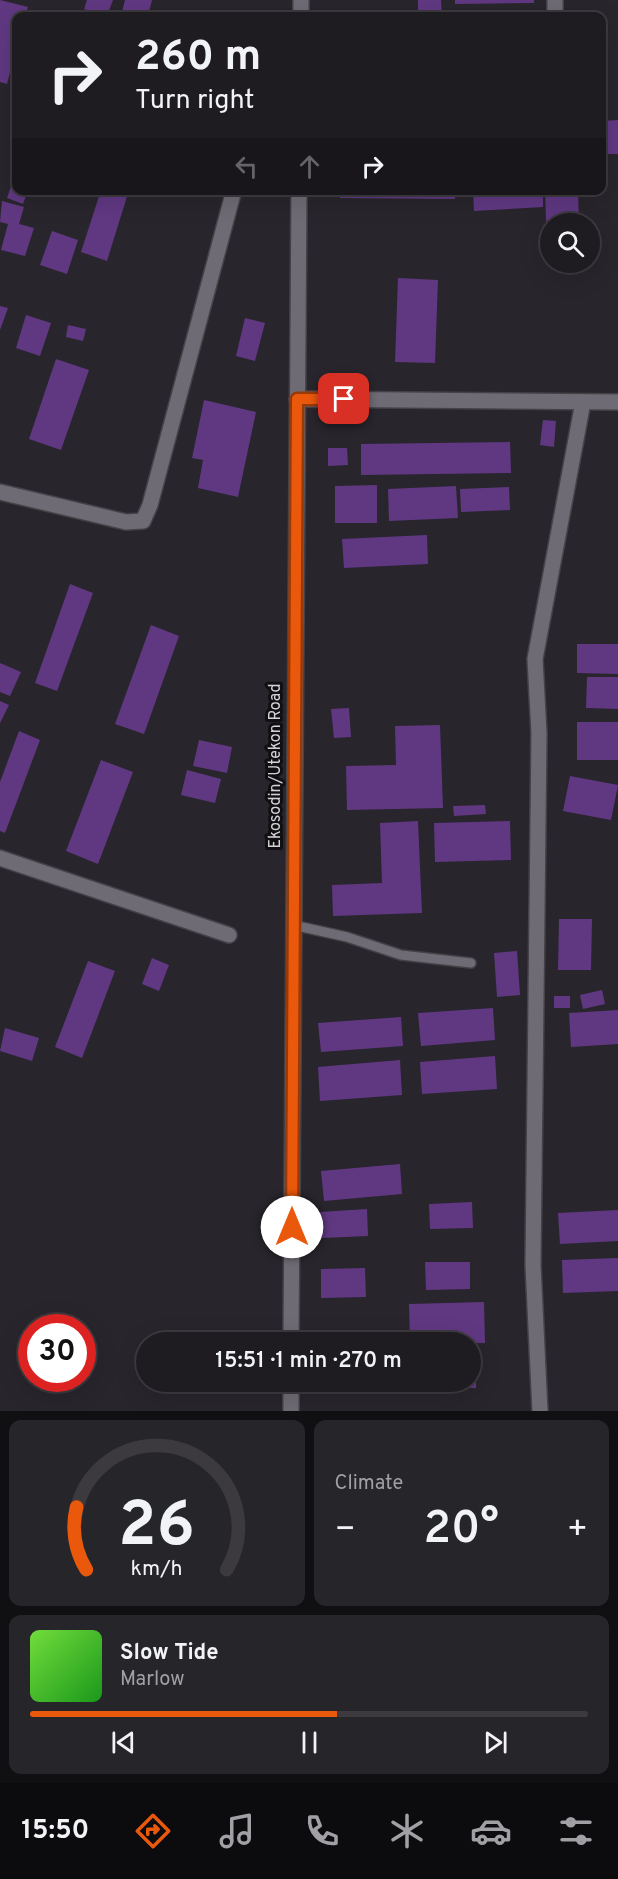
<!DOCTYPE html>
<meta charset="utf-8">
<style>
:root{--surface:#1e1c21;--page:#26252a;--text:#f1f3f6;--muted:#a1a1a5;--line:#3c3a3f;--accent:#ea580c}
body{margin:0;font-family:Overpass,sans-serif;background:var(--page);color:var(--text);height:100vh;display:flex;flex-direction:column;font-size:22px;white-space:nowrap}
*{box-sizing:border-box;margin:0}
p{font-size:20px;color:var(--muted)}
.icon{flex:none;width:33px;height:33px;fill:none;stroke:currentColor;stroke-width:2;stroke-linecap:round;stroke-linejoin:round}
.map{position:relative;height:1411px;overflow:hidden}
.details{display:flex;flex-direction:column;gap:9px;padding:9px;background:#100f12;flex:1}
.details>*{flex:none}
.top-card{position:absolute;left:12px;top:12px;width:594px;height:183px;border-radius:12px;box-shadow:0 6px 24px #0002,0 0 0 2px var(--line);background:#1e1c21;color:var(--text);overflow:hidden}
.tools{position:absolute;left:540px;top:213px;display:grid;gap:12px}
.tools a{display:grid;place-items:center;width:60px;height:60px;border-radius:50%;background:var(--surface);box-shadow:0 6px 24px #0002,0 0 0 2px var(--line);font-size:30px}
.speed{position:absolute;left:18px;top:1314px;display:flex;gap:12px;font-size:30px;font-weight:700;text-align:center}
.speed>*{display:grid;place-content:center;width:78px;height:78px;border-radius:50%;background:var(--surface);box-shadow:0 6px 24px #0002,0 0 0 2px var(--line);line-height:1}
.speed .limit{border:9px solid #d22;background:#fff;color:#111}
.pin{position:absolute;display:grid;place-items:center;width:51px;height:51px;color:#fff;margin:-26px;border-radius:12px;box-shadow:0 3px 9px #0006}
.me{position:absolute;width:66px;margin:-33px;rotate:0deg;stroke-linejoin:round;filter:drop-shadow(0 0 4px #0008)}
.turn{display:flex;align-items:center;gap:21px;height:126px;padding:0 24px;font-size:27px}
.turn .icon{width:78px;height:78px;stroke-width:2.5}
.turn b{display:block;font-size:42px;line-height:51px}
.lanes{display:flex;align-items:center;height:57px;padding:0 24px;background:#0003;justify-content:center;gap:30px;direction:ltr}
.lanes .off{opacity:.35}
.big{font-size:45px;font-weight:600;line-height:1.1}
.details .card{flex:1;display:flex;flex-direction:column;justify-content:center;gap:9px;min-width:0;padding:0 21px;border-radius:12px;background:var(--page)}
.details .dial{align-items:center;gap:0}
.dial svg{height:156px;overflow:visible;fill:none;stroke:var(--line);stroke-width:7;stroke-linecap:round;text-anchor:middle}
.dial text{fill:var(--text);stroke:none}
.song{display:flex;align-items:center;gap:18px}
.cover{width:72px;height:72px;border-radius:9px;background:linear-gradient(135deg,hsl(100 70% 55%),hsl(120 70% 35%))}
.played{height:6px;border-radius:3px;background:linear-gradient(90deg,var(--accent) 55%,var(--line) 55%)}
.keys{display:flex;justify-content:space-around;direction:ltr}
.heat{display:flex;justify-content:space-between;align-items:center;font-size:33px;direction:ltr}
.details .tiles{flex:1;display:grid;gap:9px;grid-template-columns:1fr 1fr}
.card:last-child{grid-column:span 2}
.trip{position:absolute;left:136px;top:1332px;width:345px;height:60px;border-radius:30px;background:var(--surface);box-shadow:0 6px 24px #0002,0 0 0 2px var(--line);font-weight:600;line-height:60px;text-align:center}
.dock{display:flex;height:96px;justify-content:space-around;align-items:center;background:#0c0b0d;color:var(--muted)}
.dock .icon{width:42px;height:42px}
.dock .on{color:var(--accent)}
.dock b{font-size:27px;color:var(--text)}
.map>svg:first-child{display:block}
.building{fill:#603882}
.lines{fill:none;stroke-linecap:round;stroke-linejoin:round}
.lane-casing{stroke:#444147;stroke-width:12}
.street-casing{stroke:#444147;stroke-width:18}
.lane{stroke:#6f6b74;stroke-width:9}
.street{stroke:#6f6b74;stroke-width:15}
.route-casing{stroke:#983908;stroke-width:15}
.route{stroke:#ea580c;stroke-width:10}
.labels{text-anchor:middle;dominant-baseline:central;stroke-width:6;stroke-linejoin:round;paint-order:stroke}
.street-label{font-size:16px;fill:#d4d2d7;stroke:#100f12}
</style>
<div class="map">
<svg width="618" height="1411" viewBox="0 0 618 1411">
<rect width="100%" height="100%" fill="#28252c"/>
<g class="building">
<path d="M0 0 28 7 25 16H16V49L7 84 0 82Z"/>
<path d="M87 0H113L107 16 84 9Z"/>
<path d="M125 0H152L148 16H121Z"/>
<path d="M418 0H441L442 16H418Z"/>
<path d="M455 0H534V3L455 4Z"/>
<rect x="448" y="11" width="18" height="5"/>
<path d="M618 120V154H602V121Z"/>
<path d="M16 172V190H28L23 204 7 198Z"/>
<path d="M101 190H129L107 261 81 252Z"/>
<path d="M340 190H455V199L340 198Z"/>
<path d="M473 190H543V207L474 211Z"/>
<path d="M545 190H578L579 224H550V248H547Z"/>
<path d="M2 201 24 207 19 224 34 228 25 256 1 250 8 224 0 222Z"/>
<path d="M52 231 78 240 67 274 40 265Z"/>
<path d="M398 278 438 280 435 363 395 362Z"/>
<path d="M0 306 8 308 0 330Z"/>
<path d="M26 315 51 323 40 356 16 348Z"/>
<path d="M245 318 265 323 255 361 236 356Z"/>
<path d="M68 325 86 329 83 341 66 337Z"/>
<path d="M56 359 89 370 61 450 29 439Z"/>
<path d="M204 400 256 412 238 497 198 488 203 460 192 458Z"/>
<path d="M543 420 556 421 554 447 540 445Z"/>
<path d="M510 442 511 473 361 475V444Z"/>
<path d="M328 448H347L348 465 328 466Z"/>
<path d="M377 485V523H335V486Z"/>
<path d="M456 486 458 518 389 521 388 489Z"/>
<path d="M509 487 510 510 461 512 460 489Z"/>
<path d="M427 535 428 564 344 568 342 539Z"/>
<path d="M70 584 93 593 57 691 35 683Z"/>
<path d="M151 625 179 636 144 734 115 724Z"/>
<path d="M577 644H618V674L577 673Z"/>
<path d="M0 663 21 672 10 696 0 692Z"/>
<path d="M587 677H618V709L586 708Z"/>
<path d="M0 701 9 705 0 723Z"/>
<path d="M349 708 351 737 334 738 331 709Z"/>
<rect x="577" y="722" width="41" height="38"/>
<path d="M440 725 443 808 347 810 346 766 396 765 395 726Z"/>
<path d="M19 731 40 740 5 833 0 831V782Z"/>
<path d="M199 740 232 747 227 773 193 766Z"/>
<path d="M101 760 133 772 98 864 66 851Z"/>
<path d="M187 770 221 779 215 803 181 795Z"/>
<path d="M570 776 618 785 611 820 563 811Z"/>
<path d="M485 805 486 814 454 816 453 806Z"/>
<path d="M418 821 422 913 333 916 332 885 382 883 380 823Z"/>
<path d="M510 821 511 860 435 862 434 823Z"/>
<path d="M559 919H592L591 970H558Z"/>
<path d="M517 951 520 995 497 997 494 953Z"/>
<path d="M152 958 169 965 159 991 142 984Z"/>
<path d="M88 961 115 971 82 1058 55 1047Z"/>
<path d="M602 990 605 1004 583 1009 580 995Z"/>
<rect x="554" y="996" width="16" height="12"/>
<path d="M493 1008 495 1040 421 1046 418 1013Z"/>
<path d="M618 1010V1044L571 1047 569 1013Z"/>
<path d="M401 1017 403 1046 321 1052 318 1023Z"/>
<path d="M5 1028 39 1038 32 1061 0 1051Z"/>
<path d="M495 1056 497 1089 422 1094 420 1062Z"/>
<path d="M400 1060 402 1095 320 1101 318 1067Z"/>
<path d="M400 1164 402 1194 324 1201 321 1171Z"/>
<path d="M472 1202 473 1228 430 1229 429 1204Z"/>
<path d="M367 1209 368 1236 322 1238 320 1212Z"/>
<path d="M618 1210V1241L560 1244 558 1213Z"/>
<path d="M618 1258V1291L563 1293 562 1260Z"/>
<path d="M425 1262H470V1289L426 1290Z"/>
<path d="M365 1268 366 1297 321 1298V1269Z"/>
<path d="M484 1302 485 1343 410 1342 409 1304Z"/>
<path d="M471 1358H476V1388L406 1387V1382H471Z"/>
</g>
<g class="lines">
<defs>
<path id="lane" d="M293 925 347 937 401 955 471 963"/>
<g id="street">
<path d="M301 16V0"/>
<path d="M555 16V0"/>
<path d="M297 399 618 402"/>
<path d="M0 492 126 522 143 521 150 505 234 190"/>
<path d="M0 858 229 935"/>
<path d="M291 1342 299 190"/>
<path d="M291 1411V1382"/>
<path d="M540 1411 533 1265 539 733 535 659 583 402"/>
</g>
</defs>
<use href="#lane" class="lane-casing"/>
<use href="#street" class="street-casing"/>
<use href="#lane" class="lane"/>
<use href="#street" class="street"/>
</g>
<g class="lines">
<defs>
<path id="route" d="M292 1227 297 399H344"/>
</defs>
<use href="#route" class="route-casing"/>
<use href="#route" class="route"/>
</g>
<g class="labels">
<g class="street-label">
<text transform="translate(276 766) rotate(-90)">Ekosodin/Utekon Road</text>
</g>
</g>
</svg>
<div class="tools">
<a><svg class="icon" aria-label="search" viewBox="0 0 24 24"><circle cx="10" cy="10" r="6"/><path d="M15 15l6 6"/></svg></a>
</div>
<div class="speed"><div class="limit">30</div></div>
<div class="pin" style="left:344px;top:399px;background:#d93025"><svg class="icon" aria-label="arrive" viewBox="0 0 24 24"><path d="M6 21V4h12l-3 4 3 4H6"/></svg></div>
<svg class="me" style="left:292px;top:1227px" viewBox="-20 -20 40 40"><circle r="19" fill="#fff"/><path d="M0-13L10 11 0 6-10 11z" fill="#ea580c"/></svg>
<div class="trip">15:51 · 1 min · 270 m</div>
<div class="top-card">
<div class="turn"><svg class="icon" aria-label="right" viewBox="0 0 24 24"><path d="M7 20v-9h11M14 6l5 5-5 5"/></svg><div><b>260 m</b>Turn right</div></div>
<div class="lanes"><svg class="icon off" aria-label="left" viewBox="0 0 24 24"><path d="M17 20v-9H6M10 6l-5 5 5 5"/></svg><svg class="icon off" aria-label="ahead" viewBox="0 0 24 24"><path d="M12 20V5M6 11l6-6 6 6"/></svg><svg class="icon" aria-label="right" viewBox="0 0 24 24"><path d="M7 20v-9h11M14 6l5 5-5 5"/></svg></div>
</div>
</div>
<section class="details">
<div class="tiles">
<div class="card dial"><svg viewBox="0 0 100 80">
<path d="M14 69A42 42 0 1 1 86 69"/>
<path d="M14 69A42 42 0 0 1 9 37" stroke="#ea580c"/>
<text x="50" y="56" font-size="32" font-weight="700">26</text>
<text x="50" y="72" font-size="11">km/h</text>
</svg></div>
<div class="card"><p>Climate</p>
<div class="heat"><a>−</a><b class="big">20°</b><a>+</a></div>
</div>
<div class="card">
<div class="song"><i class="cover"></i><div><b>Slow Tide</b><p>Marlow</p></div></div>
<div class="played"></div>
<div class="keys"><svg class="icon" aria-label="previous" viewBox="0 0 24 24"><path d="M18 5L8 12l10 7zM5 5v14"/></svg><svg class="icon" aria-label="pause" viewBox="0 0 24 24"><path d="M8 5v14M16 5v14"/></svg><svg class="icon" aria-label="next" viewBox="0 0 24 24"><path d="M6 5l10 7-10 7zM19 5v14"/></svg></div>
</div>
</div>
</section>
<nav class="dock">
<b>15:50</b>
<svg class="icon on" aria-label="directions" viewBox="0 0 24 24"><path d="M12 3l9 9-9 9-9-9zM9 14v-3h6M13 9l2 2-2 2"/></svg>
<svg class="icon" aria-label="music" viewBox="0 0 24 24"><path d="M9 18V5l10-2v13"/><circle cx="6" cy="18" r="3"/><circle cx="16" cy="16" r="3"/></svg>
<svg class="icon" aria-label="phone" viewBox="0 0 24 24"><path d="M5 4h4l2 5-3 2q2 4 5 5l2-3 5 2v4C11 20 4 13 5 4z"/></svg>
<svg class="icon" aria-label="climate" viewBox="0 0 24 24"><path d="M12 3v18M4 7l16 10M4 17L20 7"/></svg>
<svg class="icon" aria-label="car" viewBox="0 0 24 24"><path d="M5 17H2v-5l4-1 3-4h7l3 4 3 1v5h-3M9 17h6M6 11h13"/><circle cx="7" cy="17" r="2"/><circle cx="17" cy="17" r="2"/></svg>
<svg class="icon" aria-label="filters" viewBox="0 0 24 24"><path d="M4 7h16M4 17h16"/><circle cx="9" cy="7" r="2"/><circle cx="15" cy="17" r="2"/></svg>
</nav>
